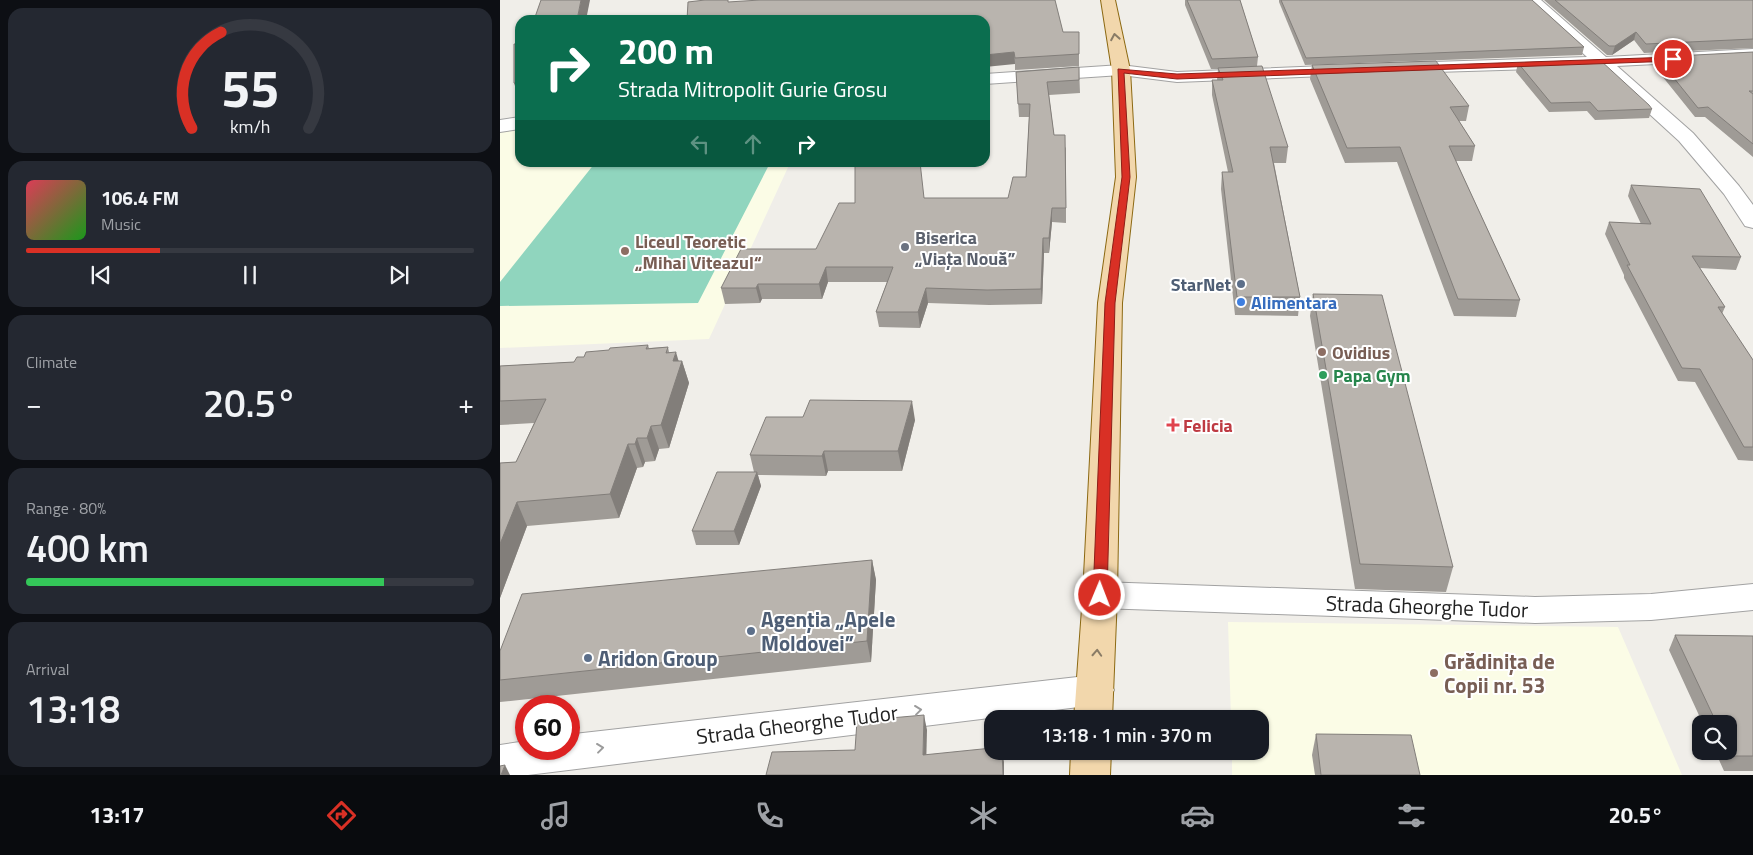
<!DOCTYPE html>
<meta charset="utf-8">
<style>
:root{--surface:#171b24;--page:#242831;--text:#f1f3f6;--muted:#9ea1a6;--line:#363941;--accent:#d93025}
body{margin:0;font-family:"Titillium Web",sans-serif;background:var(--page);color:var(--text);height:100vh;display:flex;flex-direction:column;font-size:19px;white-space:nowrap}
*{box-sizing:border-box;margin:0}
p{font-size:16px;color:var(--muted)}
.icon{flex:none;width:28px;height:28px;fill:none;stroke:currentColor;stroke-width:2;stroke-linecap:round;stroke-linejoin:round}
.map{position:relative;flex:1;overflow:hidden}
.side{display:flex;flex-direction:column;gap:8px;padding:8px;background:#0d0f14;width:500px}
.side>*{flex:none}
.banner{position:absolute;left:15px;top:15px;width:475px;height:152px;border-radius:15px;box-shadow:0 1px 4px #0004;background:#0b6e4f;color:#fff;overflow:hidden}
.tools{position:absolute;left:1192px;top:715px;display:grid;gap:10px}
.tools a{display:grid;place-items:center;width:45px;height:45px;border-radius:10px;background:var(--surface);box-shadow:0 1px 4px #0004;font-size:25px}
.speed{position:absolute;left:15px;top:695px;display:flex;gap:10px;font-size:25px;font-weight:700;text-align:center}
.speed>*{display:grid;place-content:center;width:65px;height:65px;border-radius:50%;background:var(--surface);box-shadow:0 1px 4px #0004;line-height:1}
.speed .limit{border:8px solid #d22;background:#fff;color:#111}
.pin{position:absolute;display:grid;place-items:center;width:42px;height:42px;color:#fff;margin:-21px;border:2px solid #fff;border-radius:50%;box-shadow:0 1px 5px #0007}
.me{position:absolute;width:55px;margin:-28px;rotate:1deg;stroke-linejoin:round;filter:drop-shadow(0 0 4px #0008)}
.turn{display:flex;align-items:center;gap:18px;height:105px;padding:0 20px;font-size:22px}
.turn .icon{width:65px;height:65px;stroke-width:2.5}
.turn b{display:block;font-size:35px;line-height:42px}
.lanes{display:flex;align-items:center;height:48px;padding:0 20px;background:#0003;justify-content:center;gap:25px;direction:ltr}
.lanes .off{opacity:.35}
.big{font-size:38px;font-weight:600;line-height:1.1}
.side .tile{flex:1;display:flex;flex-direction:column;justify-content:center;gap:8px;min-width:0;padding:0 18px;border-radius:15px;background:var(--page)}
.side .dial{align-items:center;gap:0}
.dial svg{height:130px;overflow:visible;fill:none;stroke:var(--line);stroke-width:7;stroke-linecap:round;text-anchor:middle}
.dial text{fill:var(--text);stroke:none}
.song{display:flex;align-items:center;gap:15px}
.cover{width:60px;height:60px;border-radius:8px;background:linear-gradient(135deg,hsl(350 70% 55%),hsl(120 70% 35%))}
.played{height:5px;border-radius:2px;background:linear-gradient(90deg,var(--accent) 30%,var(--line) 30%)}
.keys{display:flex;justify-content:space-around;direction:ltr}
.heat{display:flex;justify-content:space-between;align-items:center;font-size:28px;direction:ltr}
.charge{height:8px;border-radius:4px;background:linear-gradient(90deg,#34c759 80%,var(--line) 0)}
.trip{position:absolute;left:484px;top:710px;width:285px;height:50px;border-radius:15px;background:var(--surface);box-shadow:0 1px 4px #0004;font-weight:600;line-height:50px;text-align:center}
.menu{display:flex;height:80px;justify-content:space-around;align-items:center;background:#090b0e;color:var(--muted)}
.menu .icon{width:35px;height:35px}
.menu .selected{color:var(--accent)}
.menu b{font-size:22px;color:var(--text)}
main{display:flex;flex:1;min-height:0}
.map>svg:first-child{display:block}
.education{fill:#fbfce6}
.pitch{fill:#90d5be}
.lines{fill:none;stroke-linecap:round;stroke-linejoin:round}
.minor-casing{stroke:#a2a2a2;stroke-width:2}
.primary-casing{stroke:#8c6912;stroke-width:2}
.minor{fill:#fff;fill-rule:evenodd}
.primary{fill:#f2d7ac;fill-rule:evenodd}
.wall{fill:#9f9b96}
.shaded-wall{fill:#827e7a}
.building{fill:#b9b4ae;stroke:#827e7a}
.oneway{stroke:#8a7c66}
.oneway2{stroke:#9b9b9b}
.route{fill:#d93025;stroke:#8d1f18}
.worship-dot{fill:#6b7280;stroke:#fff;stroke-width:2}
.education-dot{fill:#8d6e63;stroke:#fff;stroke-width:2}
.service-dot{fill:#5c6f8a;stroke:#fff;stroke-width:2}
.shop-dot{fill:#3f7fe0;stroke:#fff;stroke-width:2}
.leisure-dot{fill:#2e9e5b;stroke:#fff;stroke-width:2}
.health-dot{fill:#e0444e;stroke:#fff;stroke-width:2}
.labels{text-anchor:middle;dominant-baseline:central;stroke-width:4;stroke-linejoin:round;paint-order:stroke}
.worship-label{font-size:18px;font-weight:bold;fill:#5b616d;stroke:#fff;text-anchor:start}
.education-label{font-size:18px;font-weight:bold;fill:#785e54;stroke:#fff;text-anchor:start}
.service-label{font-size:18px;font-weight:bold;fill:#4e5e75;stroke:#fff;text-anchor:end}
.shop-label{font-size:18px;font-weight:bold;fill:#366cbe;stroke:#fff;text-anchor:start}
.leisure-label{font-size:18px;font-weight:bold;fill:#27864d;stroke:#fff;text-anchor:start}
.health-label{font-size:18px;font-weight:bold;fill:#be3a42;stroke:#fff;text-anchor:start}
.near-street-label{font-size:21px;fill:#212121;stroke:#fff}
.near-service-label{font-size:21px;font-weight:bold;fill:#4e5e75;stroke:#fff;text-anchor:start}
.near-education-label{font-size:21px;font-weight:bold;fill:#785e54;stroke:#fff;text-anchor:start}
</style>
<main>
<section class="side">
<div class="tile dial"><svg viewBox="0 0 100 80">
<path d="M14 69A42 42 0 1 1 86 69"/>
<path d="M14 69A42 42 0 0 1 32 10" stroke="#d93025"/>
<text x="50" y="56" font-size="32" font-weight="700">55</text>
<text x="50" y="72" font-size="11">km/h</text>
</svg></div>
<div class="tile">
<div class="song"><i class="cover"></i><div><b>106.4 FM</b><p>Music</p></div></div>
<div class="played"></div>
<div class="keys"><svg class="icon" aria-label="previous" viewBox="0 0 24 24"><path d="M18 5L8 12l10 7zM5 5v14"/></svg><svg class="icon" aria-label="pause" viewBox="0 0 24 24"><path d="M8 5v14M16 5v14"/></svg><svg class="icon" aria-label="next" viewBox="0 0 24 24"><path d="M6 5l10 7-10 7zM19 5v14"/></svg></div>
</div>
<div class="tile"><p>Climate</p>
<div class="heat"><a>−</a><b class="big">20.5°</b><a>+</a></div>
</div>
<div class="tile"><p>Range · 80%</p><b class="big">400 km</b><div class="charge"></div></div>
<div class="tile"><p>Arrival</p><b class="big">13:18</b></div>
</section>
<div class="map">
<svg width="1253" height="775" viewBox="0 0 1253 775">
<rect width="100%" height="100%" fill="#f0eee9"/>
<g class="education">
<path d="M20 128V162L290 163 209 339 0 348V131Z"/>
<path d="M728 622 1118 627 1182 775H732V751H760V719H731Z"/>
</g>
<path class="pitch" d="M95 163V162L270 163 198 303 0 306V282Z"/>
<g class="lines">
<defs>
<g id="minor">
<path d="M1025 0H1041L1106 57 1253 49V59L1117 66 1193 133 1239 186 1253 205V228L1245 226 1224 194 1179 141 1098 67 902 73 896 72 893 68 896 64 902 63 1087 57Z"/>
<path d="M621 65 677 72 849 65 855 66 858 70 855 74 849 75 677 82 621 75 485 84V74Z"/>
<path d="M20 117V129L0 132V120Z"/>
<path d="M600 582 1035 597 1151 594 1253 584V610L1151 620 1035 623 600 608 588 604 583 595 588 586Z"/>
<path d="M595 675 608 679 614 690 608 701 595 705 28 775H0V745L26 741V749H69V735L74 734Z"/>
</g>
<g id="primary">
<path d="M601 0H615L630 70 636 177 622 303 617 595 612 719H574L583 595 598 303 616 177 612 70Z"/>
<path d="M571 751H611L610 775H570Z"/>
</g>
</defs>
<use href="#minor" class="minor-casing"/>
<use href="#primary" class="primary-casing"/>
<use href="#minor" class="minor"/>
<use href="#primary" class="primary"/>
</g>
<g class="wall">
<path d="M685 0H740L758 57 757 66 788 147 786 163H774L800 297 798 316 735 315 721 189 722 172H728L712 95V80H717L718 69H711L685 5Z"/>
<path d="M779 0H1032L1084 47 1082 55 805 65 779 2Z"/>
<path d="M1044 0H1253V48L1144 53 1134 40 1112 55H1107Z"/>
<path d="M228 2 563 32H579V66L515 70V64Z"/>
<path d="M1253 52V157L1205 117H1195L1154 66 1157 57Z"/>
<path d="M1018 63 1152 109 1149 118 1095 120 1087 111 1049 112 1016 72Z"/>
<path d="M812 65 969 106 966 121H959L975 146 972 161H956L1020 300 1016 317 954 316 897 162 845 163 810 79Z"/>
<path d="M579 67 580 93 549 95 554 135 566 148V223L552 222 549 253H544L542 304 489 305 428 303 420 328 379 327 376 312 387 282H328L322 299H262L260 303 225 304 221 288 316 249 355 203 424 198H508L526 177 529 117H519L516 72Z"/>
<path d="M1131 185 1241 257 1236 270 1200 268 1225 307 1222 314 1253 360V461L1238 460 1195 382 1178 381 1124 278V275L1105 234 1109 222 1141 224 1128 196Z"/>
<path d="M813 294 953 567 946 592 855 589 810 316Z"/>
<path d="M148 345 149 348 168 347 169 352 179 361H182L189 383 169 448 159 449 155 461 145 462 143 467 137 468 119 518 27 526 0 598V463L16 462 34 423 0 425V366L74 362 84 357Z"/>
<path d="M415 420 402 471H328L326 476 258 475 261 486 239 545H196L192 531 254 472 250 455Z"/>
<path d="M372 560 376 580 371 662 0 702V651Z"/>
<path d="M1175 635 1253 636V771H1224L1215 751H1229V724H1203L1169 650Z"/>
<path d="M816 734 920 775H815L812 755Z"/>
</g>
<g class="shaded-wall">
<path d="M81 0H90L86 20H77Z"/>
<path d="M1136 32 1134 40 1112 55 1115 46Z"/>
<path d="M514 52 515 64 485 67V55Z"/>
<path d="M20 82V101L14 83Z"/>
<path d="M552 208V222L549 253V238Z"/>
<path d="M543 238 544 253 542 304 541 289Z"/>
<path d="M326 267 328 282 322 299 319 284Z"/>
<path d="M258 284 262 299 260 303 256 288Z"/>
<path d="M426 288 428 303 420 328 418 312Z"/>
<path d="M176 352 180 366 182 361 189 383 169 448 161 425 173 361Z"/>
<path d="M412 401 415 420 402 471 398 451Z"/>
<path d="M151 426 159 449 155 461 147 438Z"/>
<path d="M137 438 145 462 143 467 135 444Z"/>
<path d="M128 444 137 468 119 518 110 494Z"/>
<path d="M324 451 328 471 326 476 322 456Z"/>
<path d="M257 472 261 486 239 545 234 531Z"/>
<path d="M17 502 27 526 0 598V544Z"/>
<path d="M372 560 376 580 371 662 367 641Z"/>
<path d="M424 715 427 730 426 770 423 755Z"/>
<path d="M502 751 504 762V775H503Z"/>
<path d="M5 765 10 775H1Z"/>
</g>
<g class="building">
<path d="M41 0H81L77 20H34Z"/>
<path d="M205 0H228V2L260 0H555L563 32H579V54L515 58 514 52 485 55V20H187L188 2Z"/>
<path d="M687 0H740L758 57 712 59Z"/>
<path d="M781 0H1032L1084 47 806 58Z"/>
<path d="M1055 0H1253V39L1146 44 1136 32 1115 46H1109Z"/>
<path d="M14 44H20V82L14 83Z"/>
<path d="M1253 52V91H1249L1253 94V144L1208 107 1198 108 1157 57Z"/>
<path d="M1100 60 1149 105 1152 109 1098 111 1090 102 1051 103 1018 63Z"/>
<path d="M936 61 969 106 950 107 975 146H949L1020 300 958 299 900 147 847 148 812 65Z"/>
<path d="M762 66 788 147H770L800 297H737L722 172H733L712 80H723L718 68Z"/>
<path d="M579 67V80L547 82 554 135H565L566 208H552L549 238H543L541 289 487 290 426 288 418 312H376L393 267H326L319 284H258L256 288H221L241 249H316L339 203H355V162H420L424 198H508L513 177H526L530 104H518L516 72Z"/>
<path d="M1131 185 1200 189 1241 257 1192 256 1225 307H1218L1253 360V447H1244L1200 369 1182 368 1127 265H1130L1109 222 1151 224Z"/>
<path d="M813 294 882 295 953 567 860 564Z"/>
<path d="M148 345 146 349 168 347 166 353 176 352 173 361H182L161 425 151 426 147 438H137L135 444H128L110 494 17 502 0 544V463L16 462 46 399 0 401V366L74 362 77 357H84L86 352 109 350 110 348Z"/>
<path d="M310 400 412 401 398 451H324L322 456 250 455 266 417H303Z"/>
<path d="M217 472H257L234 531H192Z"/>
<path d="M372 560 367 641 0 680V651L22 594Z"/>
<path d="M1175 635 1253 636V756H1232L1229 748V724H1217Z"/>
<path d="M424 715 423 755 492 748V751H502L503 775H266L272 752 355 750 357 721Z"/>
<path d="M816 734 911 735 920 775H821Z"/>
<path d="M5 765 1 775H0V766Z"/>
</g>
<defs><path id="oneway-chevron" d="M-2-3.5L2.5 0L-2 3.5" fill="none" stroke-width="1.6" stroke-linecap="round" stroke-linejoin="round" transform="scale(1.25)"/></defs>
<g class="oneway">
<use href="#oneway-chevron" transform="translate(615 37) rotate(-100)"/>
<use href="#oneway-chevron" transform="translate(597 653) rotate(-87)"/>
</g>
<g class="oneway2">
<use href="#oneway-chevron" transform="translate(418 710) rotate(-7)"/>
<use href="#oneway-chevron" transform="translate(100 748) rotate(-7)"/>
</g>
<path class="route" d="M1173 57 1176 59 1175 61 677 79 624 73 630 177 615 303 607 595 605 599 600 600 595 599 593 595 605 303 622 177 618 69 677 74Z"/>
<circle class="worship-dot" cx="405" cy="247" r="5"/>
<g class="education-dot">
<circle cx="125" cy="251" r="5"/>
<circle cx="822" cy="352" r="5"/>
<circle cx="934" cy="673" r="5"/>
</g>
<g class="service-dot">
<circle cx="741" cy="284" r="5"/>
<circle cx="251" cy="631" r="5"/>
<circle cx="88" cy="658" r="5"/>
</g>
<circle class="shop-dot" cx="741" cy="302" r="5"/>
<circle class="leisure-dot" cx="823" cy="375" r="5"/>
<path class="health-dot" d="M670.5 417.5h5v5h5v5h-5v5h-5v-5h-5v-5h5z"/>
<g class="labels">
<g class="worship-label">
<text x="415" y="237">Biserica<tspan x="415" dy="21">„Viața Nouă”</tspan></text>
</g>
<g class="education-label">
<text x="135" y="241">Liceul Teoretic<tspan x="135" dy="21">„Mihai Viteazul“</tspan></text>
<text x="832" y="352">Ovidius</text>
</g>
<g class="service-label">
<text x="731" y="284">StarNet</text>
</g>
<g class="shop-label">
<text x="751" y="302">Alimentara</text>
</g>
<g class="leisure-label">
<text x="833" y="375">Papa Gym</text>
</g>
<g class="health-label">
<text x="683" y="425">Felicia</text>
</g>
<g class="near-street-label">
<text transform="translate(927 606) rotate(2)">Strada Gheorghe Tudor</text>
<text transform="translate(297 724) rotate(-7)">Strada Gheorghe Tudor</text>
</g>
<g class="near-service-label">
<text x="261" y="619">Agenția „Apele<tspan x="261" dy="24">Moldovei”</tspan></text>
<text x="98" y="658">Aridon Group</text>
</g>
<g class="near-education-label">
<text x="944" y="661">Grădinița de<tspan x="944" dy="24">Copii nr. 53</tspan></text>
</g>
</g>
</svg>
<div class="tools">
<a><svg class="icon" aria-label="search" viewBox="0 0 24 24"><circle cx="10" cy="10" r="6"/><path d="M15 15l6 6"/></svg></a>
</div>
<div class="speed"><div class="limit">60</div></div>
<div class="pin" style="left:1173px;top:59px;background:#d93025"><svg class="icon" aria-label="arrive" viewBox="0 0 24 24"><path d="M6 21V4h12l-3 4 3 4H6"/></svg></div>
<svg class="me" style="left:600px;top:595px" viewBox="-20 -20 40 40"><circle r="17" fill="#d93025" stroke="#fff" stroke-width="3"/><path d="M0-11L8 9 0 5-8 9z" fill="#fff"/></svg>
<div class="trip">13:18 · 1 min · 370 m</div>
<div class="banner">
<div class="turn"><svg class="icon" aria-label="right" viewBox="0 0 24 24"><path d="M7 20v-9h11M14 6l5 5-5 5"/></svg><div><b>200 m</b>Strada Mitropolit Gurie Grosu</div></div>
<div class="lanes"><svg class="icon off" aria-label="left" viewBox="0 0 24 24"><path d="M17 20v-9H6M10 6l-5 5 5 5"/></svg><svg class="icon off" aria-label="ahead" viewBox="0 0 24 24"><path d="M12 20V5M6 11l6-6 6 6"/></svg><svg class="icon" aria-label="right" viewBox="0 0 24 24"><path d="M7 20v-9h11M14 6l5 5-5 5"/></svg></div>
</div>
</div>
</main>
<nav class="menu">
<b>13:17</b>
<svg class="icon selected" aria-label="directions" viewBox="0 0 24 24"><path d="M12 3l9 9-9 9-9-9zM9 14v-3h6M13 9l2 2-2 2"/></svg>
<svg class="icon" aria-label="music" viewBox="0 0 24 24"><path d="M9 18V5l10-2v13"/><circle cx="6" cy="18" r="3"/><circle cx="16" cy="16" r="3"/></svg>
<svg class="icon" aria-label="phone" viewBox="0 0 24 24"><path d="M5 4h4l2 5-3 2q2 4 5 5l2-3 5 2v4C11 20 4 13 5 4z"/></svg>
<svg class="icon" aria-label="climate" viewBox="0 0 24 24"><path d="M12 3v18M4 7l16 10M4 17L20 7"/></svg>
<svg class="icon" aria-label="car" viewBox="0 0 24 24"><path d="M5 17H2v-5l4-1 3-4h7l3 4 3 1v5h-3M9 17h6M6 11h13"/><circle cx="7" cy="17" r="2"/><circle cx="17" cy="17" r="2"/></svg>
<svg class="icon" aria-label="filters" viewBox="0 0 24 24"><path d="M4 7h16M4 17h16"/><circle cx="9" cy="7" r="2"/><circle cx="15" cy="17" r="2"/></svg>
<b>20.5°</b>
</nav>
